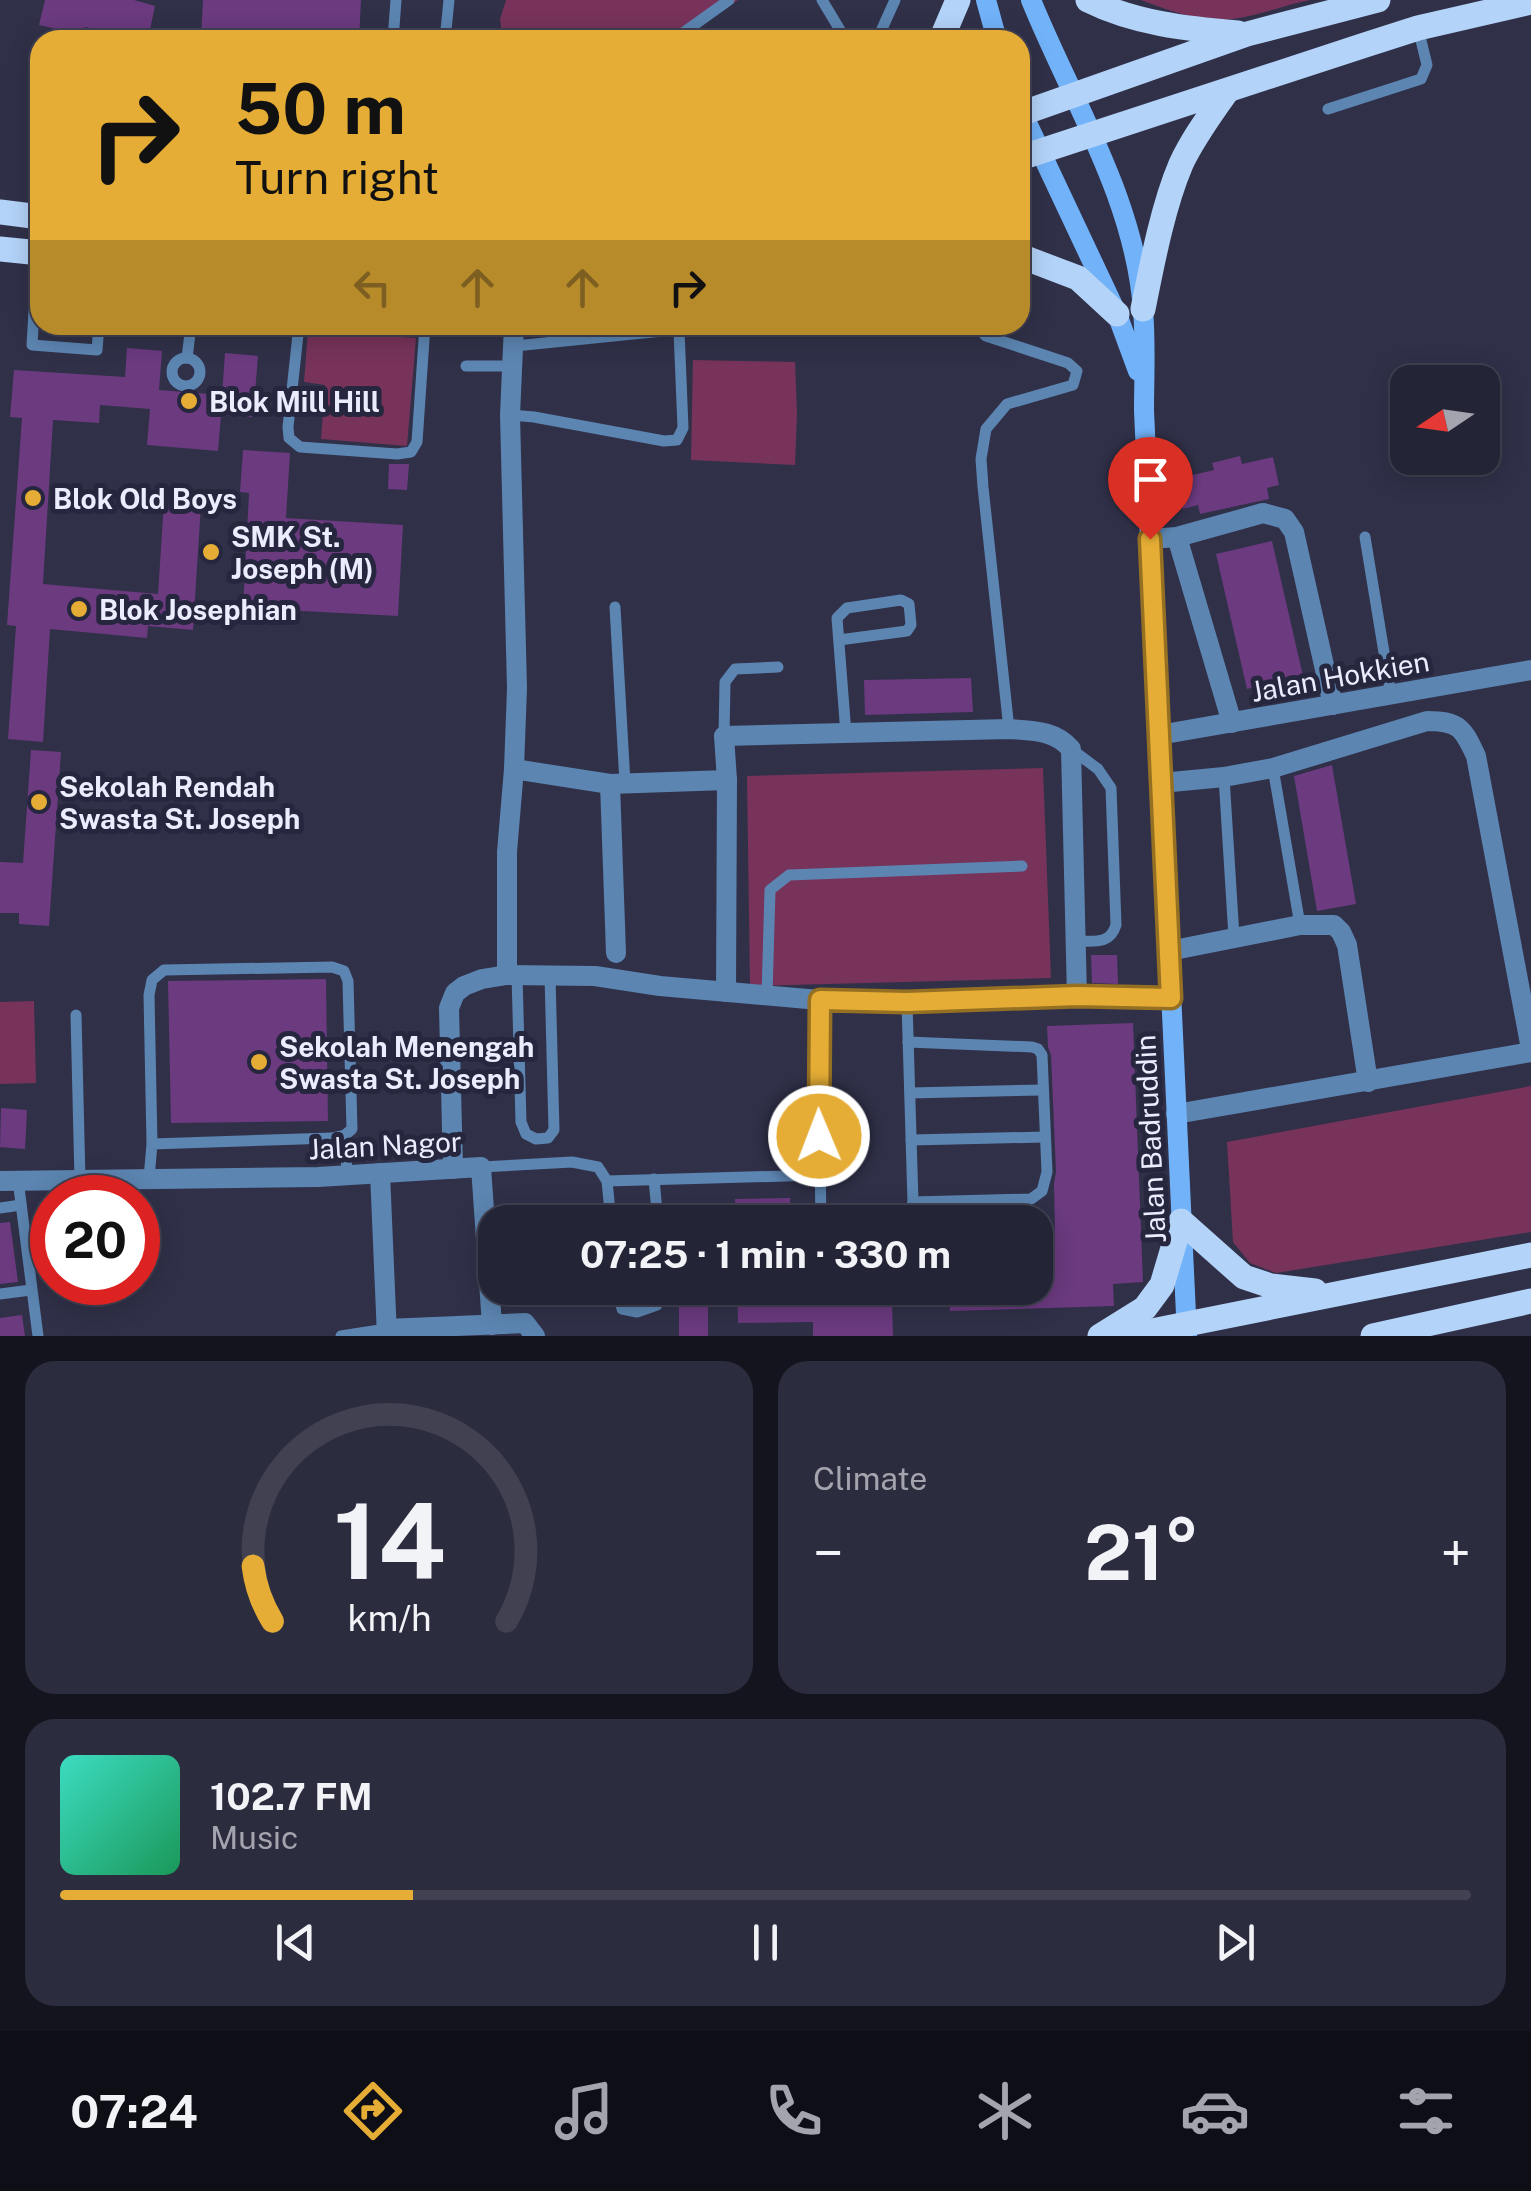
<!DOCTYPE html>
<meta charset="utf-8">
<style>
:root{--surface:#242437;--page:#2c2c3f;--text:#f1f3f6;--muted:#a3a4ad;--line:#414152;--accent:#e5ad35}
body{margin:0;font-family:"Public Sans",sans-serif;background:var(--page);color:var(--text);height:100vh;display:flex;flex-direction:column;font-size:38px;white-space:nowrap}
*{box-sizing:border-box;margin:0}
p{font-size:32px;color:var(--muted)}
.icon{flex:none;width:55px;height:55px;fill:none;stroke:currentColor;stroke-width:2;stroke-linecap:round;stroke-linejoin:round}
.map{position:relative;height:1336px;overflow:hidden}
.side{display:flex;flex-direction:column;gap:25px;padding:25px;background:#14141e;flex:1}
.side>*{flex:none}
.banner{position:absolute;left:30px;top:30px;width:1000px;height:305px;border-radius:30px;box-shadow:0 5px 25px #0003,0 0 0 2px var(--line);background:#e5ad35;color:#111;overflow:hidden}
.needle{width:65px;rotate:257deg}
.fabs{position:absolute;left:1390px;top:365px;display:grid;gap:20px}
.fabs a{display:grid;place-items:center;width:110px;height:110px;border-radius:20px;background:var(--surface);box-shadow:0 5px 25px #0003,0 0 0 2px var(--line);font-size:50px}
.speed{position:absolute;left:30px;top:1175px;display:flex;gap:20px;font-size:50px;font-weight:700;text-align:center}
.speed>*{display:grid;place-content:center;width:130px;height:130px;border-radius:50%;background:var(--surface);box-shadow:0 5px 25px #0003,0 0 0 2px var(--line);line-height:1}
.speed .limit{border:15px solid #d22;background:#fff;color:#111}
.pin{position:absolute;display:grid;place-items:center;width:85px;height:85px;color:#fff;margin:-102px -42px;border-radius:50% 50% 50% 0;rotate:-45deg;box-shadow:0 0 10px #0007}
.pin .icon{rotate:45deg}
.me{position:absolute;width:110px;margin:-55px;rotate:359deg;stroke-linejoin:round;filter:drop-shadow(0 0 8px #0008)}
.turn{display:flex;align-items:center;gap:35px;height:210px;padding:0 40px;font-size:45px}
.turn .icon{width:130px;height:130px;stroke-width:2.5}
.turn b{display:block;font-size:70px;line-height:85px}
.lanes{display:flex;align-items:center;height:95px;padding:0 40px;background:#0003;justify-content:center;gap:50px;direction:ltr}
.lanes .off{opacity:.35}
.big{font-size:75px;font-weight:700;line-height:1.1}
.side .tile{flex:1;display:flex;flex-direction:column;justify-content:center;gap:15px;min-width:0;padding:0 35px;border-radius:30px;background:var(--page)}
.side .dial{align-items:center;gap:0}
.dial svg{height:260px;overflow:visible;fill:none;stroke:var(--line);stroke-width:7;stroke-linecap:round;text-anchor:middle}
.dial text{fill:var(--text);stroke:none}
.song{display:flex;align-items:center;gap:30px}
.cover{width:120px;height:120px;border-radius:15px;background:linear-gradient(135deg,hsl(170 70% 55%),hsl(150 70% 35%))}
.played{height:10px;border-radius:5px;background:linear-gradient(90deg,var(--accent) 25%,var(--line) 25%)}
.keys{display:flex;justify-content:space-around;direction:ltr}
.heat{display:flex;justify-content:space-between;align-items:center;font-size:55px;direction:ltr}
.side .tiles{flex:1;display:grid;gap:25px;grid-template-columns:1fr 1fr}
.tile:last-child{grid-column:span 2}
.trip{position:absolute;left:478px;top:1205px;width:575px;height:100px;border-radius:30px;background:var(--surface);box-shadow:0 5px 25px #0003,0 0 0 2px var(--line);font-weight:700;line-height:100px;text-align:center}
.tab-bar{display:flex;height:160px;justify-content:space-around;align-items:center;background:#0e0e16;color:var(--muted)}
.tab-bar .icon{width:70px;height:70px}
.tab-bar .current{color:var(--accent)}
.tab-bar b{font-size:45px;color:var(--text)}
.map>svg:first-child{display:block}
.green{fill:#77335a}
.building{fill:#6b3a7f}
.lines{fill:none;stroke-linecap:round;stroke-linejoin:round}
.lane{stroke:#5c85b1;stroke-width:11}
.street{stroke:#5c85b1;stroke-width:20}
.secondary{stroke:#71b2f9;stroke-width:20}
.primary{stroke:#b3d3f8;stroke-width:25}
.route-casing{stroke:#957022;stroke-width:25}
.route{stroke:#e5ad35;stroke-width:18}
.poi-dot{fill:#e5ad35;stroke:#26263f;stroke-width:4}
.labels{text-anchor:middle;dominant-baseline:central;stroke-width:10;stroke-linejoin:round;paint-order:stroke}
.poi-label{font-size:28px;font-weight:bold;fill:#ebecfd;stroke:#26263f;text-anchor:start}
.street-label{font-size:28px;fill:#ebecfd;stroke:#26263f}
</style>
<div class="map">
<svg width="1531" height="1336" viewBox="0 0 1531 1336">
<rect width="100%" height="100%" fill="#303049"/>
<g class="green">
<path d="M506 0H738L680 40H503L500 19Z"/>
<path d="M1141 0H1310C1279 6 1249 20 1217 20 1191 19 1165 9 1141 0Z"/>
<path d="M308 330 416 338 407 446 321 439 325 385 304 382Z"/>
<path d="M693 360 795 362 797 413 795 465 691 460Z"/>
<path d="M1043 768 1051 978 750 986 747 776Z"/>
<path d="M34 1001 36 1083 0 1084V1002Z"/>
<path d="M1531 1086V1232L1276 1273 1250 1263 1233 1242 1227 1142Z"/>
</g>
<g class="building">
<path d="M45 0H134L155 6 148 39 85 27 83 35 39 25Z"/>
<path d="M203 0H361L359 40H201Z"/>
<path d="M127 348 162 351 159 390 222 395 225 353 258 356 253 417 221 415 218 451 147 445 150 409 100 405 99 423 53 420 43 584 158 594 164 502 201 505 193 630 148 626 147 638 50 629 43 742 8 739 16 626 7 625 22 418 10 417 14 370 125 377Z"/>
<path d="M243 450 290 453 286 518 403 525 398 616 243 608 249 493 240 492Z"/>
<path d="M1240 456 1242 464 1273 457 1279 485 1267 488 1269 499 1200 514 1198 505 1183 509 1176 479 1214 470 1212 463Z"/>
<path d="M389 464H409L407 490 388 489Z"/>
<path d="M1272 541 1303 676 1247 689 1216 554Z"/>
<path d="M971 678 973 712 865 715 864 680Z"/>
<path d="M31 750 61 752 49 926 19 924V913H0V862L23 863Z"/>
<path d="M1332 765 1356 904 1317 911 1294 776Z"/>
<path d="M1091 955H1117L1118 984 1092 983Z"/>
<path d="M326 979 328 1121 171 1123 168 981Z"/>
<path d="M1133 1023 1143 1282 1113 1284 1114 1306 950 1311 949 1288H1035V1234L1055 1233 1054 1184 1056 1172 1051 1055 1048 1047 1047 1026Z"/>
<path d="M1 1108 27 1110 25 1149 0 1147Z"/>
<path d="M790 1198 791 1222H736L735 1199Z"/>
<path d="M10 1222 18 1282 0 1284V1223Z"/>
<rect x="679" y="1288" width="29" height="48"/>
<path d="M737 1288H792V1305L892 1303 893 1336H813V1322L738 1323Z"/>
<path d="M22 1315 25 1336H0V1318Z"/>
</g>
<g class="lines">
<g class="lane">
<path d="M822 0 846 40"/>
<path d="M393 40 396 0"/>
<path d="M445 40 449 0"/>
<path d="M673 40 729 0"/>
<path d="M877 40 895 0"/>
<path d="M1328 109 1421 79 1427 65 1418 28"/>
<path d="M40 311H34L32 345 97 350 99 325"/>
<path d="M299 325 288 427 289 438 300 447 397 454 411 452 417 442 425 325"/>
<path d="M975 325 986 336 1068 363 1077 371 1073 385 1007 404 986 429 981 459 983 487 1009 729"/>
<path d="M515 346 722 325"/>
<circle cx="186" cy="372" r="14"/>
<path d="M187 358 191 325"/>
<path d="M466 366H513"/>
<path d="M510 415 534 417 664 441 677 440 683 428 679 330"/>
<path d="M1365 537 1391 695"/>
<path d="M615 607 625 783"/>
<path d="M839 640 907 631 911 625 909 604 901 600 847 608 837 618 846 734"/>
<path d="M724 736 725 682 735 669 778 667"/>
<path d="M1071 749 1098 769 1111 788 1116 925C1110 945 1094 941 1076 941"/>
<path d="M1273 768 1300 925"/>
<path d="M1224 777 1234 937"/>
<path d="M517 975 521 1122 526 1134 536 1139 548 1138 554 1130 550 976"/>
<path d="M767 995 770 890 789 875 1022 866"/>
<path d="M819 1000 818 1023 821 1222"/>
<path d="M907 1003 913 1202 908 1222"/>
<path d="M76 1015 80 1180"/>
<path d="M908 1042 1032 1047 1038 1049 1042 1055 1047 1172 1042 1191 1031 1199 913 1202"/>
<path d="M910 1093 1042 1090"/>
<path d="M345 1135 347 1175"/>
<path d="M911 1140 1045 1137"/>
<path d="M481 1167 572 1162 598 1167 607 1181 820 1175"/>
<path d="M149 1178 152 1144 149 995 152 980 164 970 332 967 344 971 348 981 352 1129 345 1135 332 1138 152 1144"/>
<path d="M654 1179 658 1222"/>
<path d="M18 1180 38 1336"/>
<path d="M607 1181 611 1222"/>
<path d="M0 1208 21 1205"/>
<path d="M617 1288 622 1309 637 1312 657 1305 663 1288"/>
<path d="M0 1294 31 1290"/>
<path d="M341 1336 386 1329"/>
</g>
<g class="street">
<path d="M1177 537 1232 723"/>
<path d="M1150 539 1177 537 1263 513 1285 519 1294 532 1333 705"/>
<path d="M1159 735 1531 670"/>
<path d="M514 769 610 784 727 780"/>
<path d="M1161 783 1224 777 1273 768 1427 721C1459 721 1463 728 1476 756L1531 1049"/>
<path d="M610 784 616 953"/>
<path d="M1169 951 1300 925H1334L1341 932 1347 945 1368 1082"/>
<path d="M507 975V852L514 769 517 688 510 415 514 325"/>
<path d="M726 992 727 780 724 736 1009 729C1033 731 1055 730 1071 749L1077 997"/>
<path d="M1176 1114 1531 1052"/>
<path d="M453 1169 449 1008 455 993 464 986 482 979 507 975 595 976 660 986 819 1000 907 1003 1077 997 1171 998"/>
<path d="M380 1173 387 1336"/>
<path d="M0 1181 318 1177 481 1167 492 1325"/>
<path d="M386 1329 525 1323 535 1336"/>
</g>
<g class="secondary">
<path d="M986 0 997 40"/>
<path d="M1031 0C1072 101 1135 199 1143 310 1146 343 1144 378 1144 411L1187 1336"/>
<path d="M1020 108 1117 314 1138 371"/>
</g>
<g class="primary">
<path d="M1088 0C1134 23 1187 29 1238 33"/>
<path d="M941 40 958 0"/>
<path d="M1020 114 1247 34 1378 0"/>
<path d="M1020 158 1365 45 1418 28 1531 2"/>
<path d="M0 212 40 217"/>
<path d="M0 249 40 253"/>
<path d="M1020 256 1078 278 1117 314"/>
<path d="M1143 309C1152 264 1163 206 1181 164 1193 138 1211 114 1227 91"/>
<path d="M1100 1336 1145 1308 1162 1285 1181 1221 1244 1277 1271 1286 1315 1291"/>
<path d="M1127 1336 1531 1255"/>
<path d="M1373 1336 1531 1301"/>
</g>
</g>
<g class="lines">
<defs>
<path id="route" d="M819 1136 820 1000 907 1002 1077 996 1171 998 1150 539"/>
</defs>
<use href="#route" class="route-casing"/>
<use href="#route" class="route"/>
</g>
<g class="poi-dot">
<circle cx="189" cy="401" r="10"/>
<circle cx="33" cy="498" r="10"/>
<circle cx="211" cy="552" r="10"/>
<circle cx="79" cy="609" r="10"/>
<circle cx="39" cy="802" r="10"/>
<circle cx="259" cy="1062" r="10"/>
</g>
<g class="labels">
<g class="poi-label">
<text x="209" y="401">Blok Mill Hill</text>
<text x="53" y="498">Blok Old Boys</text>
<text x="231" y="536">SMK St.<tspan x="231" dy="32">Joseph (M)</tspan></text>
<text x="99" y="609">Blok Josephian</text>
<text x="59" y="786">Sekolah Rendah<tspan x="59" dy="32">Swasta St. Joseph</tspan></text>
<text x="279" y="1046">Sekolah Menengah<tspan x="279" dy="32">Swasta St. Joseph</tspan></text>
</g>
<g class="street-label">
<text transform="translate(1340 676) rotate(-10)">Jalan Hokkien</text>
<text transform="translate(1150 1139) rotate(-93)">Jalan Badruddin</text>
<text transform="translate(385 1145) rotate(-3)">Jalan Nagor</text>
</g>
</g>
</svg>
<div class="fabs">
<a><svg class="needle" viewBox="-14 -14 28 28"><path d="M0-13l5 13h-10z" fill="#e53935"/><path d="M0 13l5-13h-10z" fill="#a3a4ad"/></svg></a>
</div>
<div class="speed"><div class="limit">20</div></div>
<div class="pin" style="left:1150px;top:539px;background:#d93025"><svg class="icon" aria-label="arrive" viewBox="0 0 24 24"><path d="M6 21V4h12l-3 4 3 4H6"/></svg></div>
<svg class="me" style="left:819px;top:1136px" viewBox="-20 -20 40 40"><circle r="17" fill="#e5ad35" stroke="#fff" stroke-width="3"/><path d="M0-11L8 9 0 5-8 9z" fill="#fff"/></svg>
<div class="trip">07:25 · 1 min · 330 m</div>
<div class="banner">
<div class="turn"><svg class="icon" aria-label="right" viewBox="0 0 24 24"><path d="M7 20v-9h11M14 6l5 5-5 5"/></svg><div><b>50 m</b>Turn right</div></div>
<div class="lanes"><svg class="icon off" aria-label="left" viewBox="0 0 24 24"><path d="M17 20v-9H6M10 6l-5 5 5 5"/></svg><svg class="icon off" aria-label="ahead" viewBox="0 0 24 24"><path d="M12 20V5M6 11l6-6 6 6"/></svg><svg class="icon off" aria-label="ahead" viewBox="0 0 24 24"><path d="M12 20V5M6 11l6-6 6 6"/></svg><svg class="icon" aria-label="right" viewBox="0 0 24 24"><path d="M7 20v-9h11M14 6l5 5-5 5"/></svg></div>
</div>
</div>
<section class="side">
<div class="tiles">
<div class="tile dial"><svg viewBox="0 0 100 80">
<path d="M14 69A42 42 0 1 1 86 69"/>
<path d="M14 69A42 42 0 0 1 8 52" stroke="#e5ad35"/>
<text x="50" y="56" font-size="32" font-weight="700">14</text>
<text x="50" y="72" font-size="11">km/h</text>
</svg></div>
<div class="tile"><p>Climate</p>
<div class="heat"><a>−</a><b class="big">21°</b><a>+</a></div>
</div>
<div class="tile">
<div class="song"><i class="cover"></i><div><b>102.7 FM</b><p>Music</p></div></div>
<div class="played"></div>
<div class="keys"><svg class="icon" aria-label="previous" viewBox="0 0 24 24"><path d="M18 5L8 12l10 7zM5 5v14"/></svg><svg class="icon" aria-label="pause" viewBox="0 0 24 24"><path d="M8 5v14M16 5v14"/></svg><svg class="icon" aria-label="next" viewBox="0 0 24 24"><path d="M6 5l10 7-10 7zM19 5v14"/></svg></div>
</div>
</div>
</section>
<nav class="tab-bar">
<b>07:24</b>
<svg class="icon current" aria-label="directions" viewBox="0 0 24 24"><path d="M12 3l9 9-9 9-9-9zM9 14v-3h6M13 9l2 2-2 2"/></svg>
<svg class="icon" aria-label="music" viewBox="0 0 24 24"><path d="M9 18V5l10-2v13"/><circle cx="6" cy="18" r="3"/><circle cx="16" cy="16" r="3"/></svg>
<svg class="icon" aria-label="phone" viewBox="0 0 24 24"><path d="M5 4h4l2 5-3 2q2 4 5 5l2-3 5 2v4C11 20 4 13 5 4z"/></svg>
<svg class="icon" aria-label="climate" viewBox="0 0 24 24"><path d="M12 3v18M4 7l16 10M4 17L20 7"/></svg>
<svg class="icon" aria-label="car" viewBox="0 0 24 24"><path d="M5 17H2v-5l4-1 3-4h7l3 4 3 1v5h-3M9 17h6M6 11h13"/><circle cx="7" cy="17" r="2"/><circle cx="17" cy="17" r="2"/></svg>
<svg class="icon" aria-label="filters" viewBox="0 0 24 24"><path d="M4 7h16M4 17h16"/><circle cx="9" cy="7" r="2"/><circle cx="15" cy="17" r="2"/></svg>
</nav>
